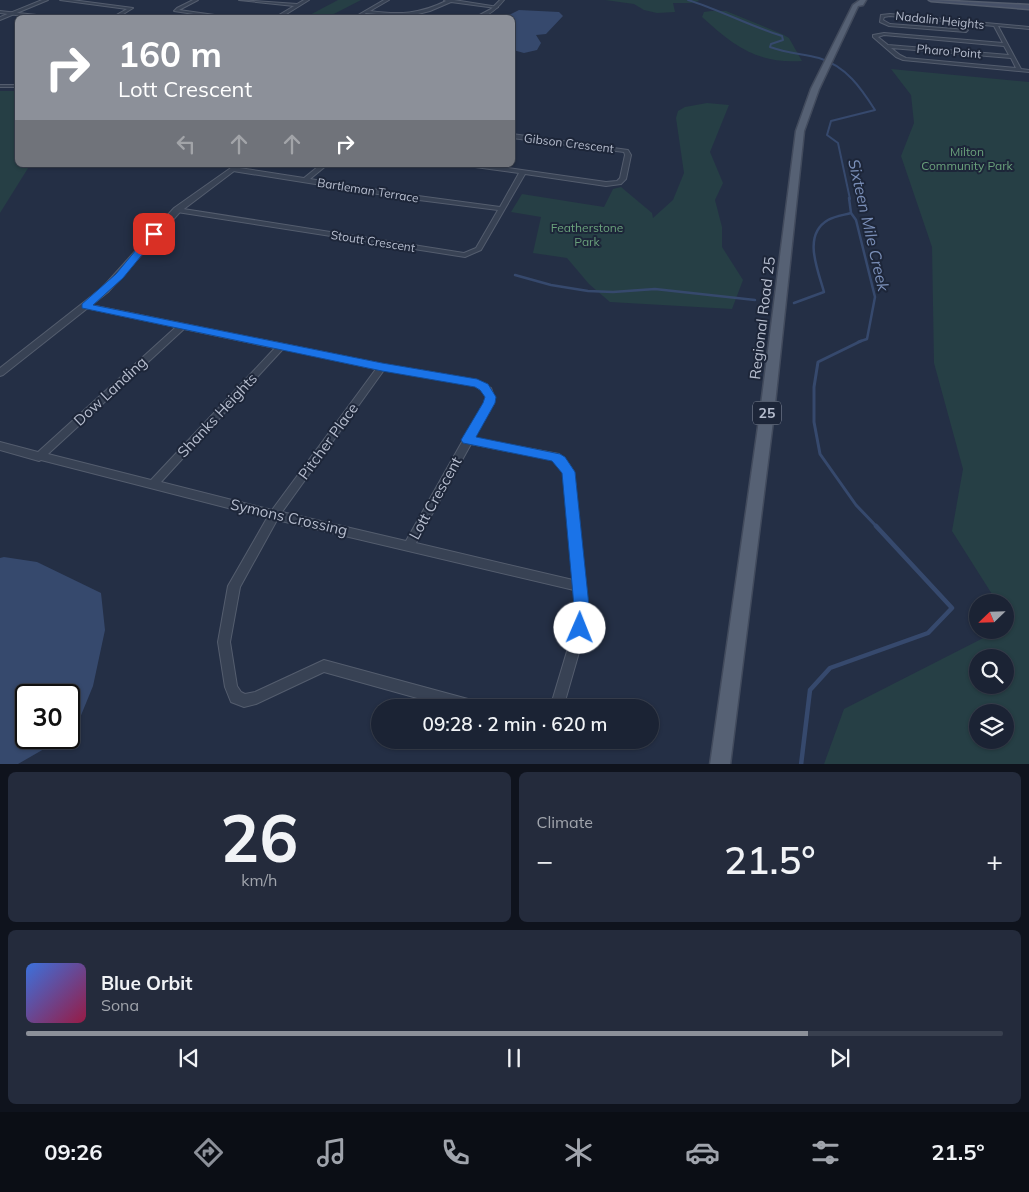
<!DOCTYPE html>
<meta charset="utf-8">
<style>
:root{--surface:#1b2334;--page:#242b3c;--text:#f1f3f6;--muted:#a0a4ac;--line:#39404f;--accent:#8c9099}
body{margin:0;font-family:Mulish,sans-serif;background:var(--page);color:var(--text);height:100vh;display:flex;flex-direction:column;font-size:19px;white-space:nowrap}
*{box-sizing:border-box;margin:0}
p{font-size:16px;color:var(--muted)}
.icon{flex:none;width:28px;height:28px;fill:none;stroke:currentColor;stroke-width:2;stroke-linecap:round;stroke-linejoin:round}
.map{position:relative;height:764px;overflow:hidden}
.details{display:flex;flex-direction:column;gap:8px;padding:8px;background:#0f131d;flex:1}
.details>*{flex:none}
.hud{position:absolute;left:15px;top:15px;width:500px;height:152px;border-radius:8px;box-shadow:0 1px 4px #0004,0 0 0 1px var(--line);background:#8c9099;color:#fff;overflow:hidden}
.needle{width:32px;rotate:247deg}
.controls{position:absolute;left:969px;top:594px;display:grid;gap:10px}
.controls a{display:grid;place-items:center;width:45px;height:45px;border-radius:50%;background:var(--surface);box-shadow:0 1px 4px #0004,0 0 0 1px var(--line);font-size:25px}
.speed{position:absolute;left:15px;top:684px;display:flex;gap:10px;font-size:25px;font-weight:700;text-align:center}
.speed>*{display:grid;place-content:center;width:65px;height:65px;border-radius:50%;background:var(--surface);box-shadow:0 1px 4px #0004,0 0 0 1px var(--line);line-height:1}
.speed .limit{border:2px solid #111;border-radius:8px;background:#fff;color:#111}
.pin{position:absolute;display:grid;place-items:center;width:42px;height:42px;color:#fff;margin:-21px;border-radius:10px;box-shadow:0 2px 8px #0006}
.me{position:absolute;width:55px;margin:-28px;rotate:1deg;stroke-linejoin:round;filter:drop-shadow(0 0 4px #0008)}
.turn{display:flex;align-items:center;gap:18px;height:105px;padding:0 20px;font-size:22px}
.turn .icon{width:65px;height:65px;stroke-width:2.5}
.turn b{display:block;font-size:35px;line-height:42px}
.lanes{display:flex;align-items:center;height:48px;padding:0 20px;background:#0003;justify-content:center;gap:25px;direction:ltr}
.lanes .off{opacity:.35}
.big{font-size:38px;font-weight:600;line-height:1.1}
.details .tile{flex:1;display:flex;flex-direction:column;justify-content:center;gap:8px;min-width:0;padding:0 18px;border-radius:8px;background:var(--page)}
.details .dial{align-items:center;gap:0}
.dial b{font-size:65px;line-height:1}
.song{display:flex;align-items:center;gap:15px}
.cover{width:60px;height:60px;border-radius:8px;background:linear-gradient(135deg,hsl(220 70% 55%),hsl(340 70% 35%))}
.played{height:5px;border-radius:2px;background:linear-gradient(90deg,var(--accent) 80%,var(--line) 80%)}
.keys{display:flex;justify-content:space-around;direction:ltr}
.heat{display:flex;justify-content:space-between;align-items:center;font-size:28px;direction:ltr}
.details .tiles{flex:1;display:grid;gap:8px;grid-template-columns:1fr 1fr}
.tile:last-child{grid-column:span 2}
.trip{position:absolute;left:371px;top:699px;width:288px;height:50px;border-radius:25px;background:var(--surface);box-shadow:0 1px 4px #0004,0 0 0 1px var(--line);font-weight:600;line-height:50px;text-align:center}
.dock{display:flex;height:80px;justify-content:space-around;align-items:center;background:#0b0e15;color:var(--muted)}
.dock .icon{width:35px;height:35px}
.dock .active{color:var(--accent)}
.dock b{font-size:22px;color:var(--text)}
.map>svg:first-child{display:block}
.green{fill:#263f45;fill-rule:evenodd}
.water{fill:#36496d}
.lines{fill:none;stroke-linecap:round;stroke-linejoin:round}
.stream-far3{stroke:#36496d;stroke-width:2}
.stream-far2{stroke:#36496d;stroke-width:2.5}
.stream-far1{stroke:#36496d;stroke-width:3}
.stream{stroke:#36496d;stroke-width:4.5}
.minor-casing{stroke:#545d6e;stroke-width:2}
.tertiary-casing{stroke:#545d6e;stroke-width:2}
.secondary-casing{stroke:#545d6e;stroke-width:3}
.primary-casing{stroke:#424b5d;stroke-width:3}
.minor{fill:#384254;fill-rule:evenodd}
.tertiary{fill:#384254;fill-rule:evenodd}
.secondary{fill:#465067;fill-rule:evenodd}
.primary{fill:#566174;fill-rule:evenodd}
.route{fill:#1a73e8;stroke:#114b97}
.labels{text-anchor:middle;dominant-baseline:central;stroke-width:4;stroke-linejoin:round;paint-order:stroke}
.far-street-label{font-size:12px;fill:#b6bdce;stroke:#1d2639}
.far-park-label{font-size:12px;fill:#6aa17b;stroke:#1d2639}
.shield{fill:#1d2639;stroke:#8890a1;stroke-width:1}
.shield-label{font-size:14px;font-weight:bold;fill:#b6bdce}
.street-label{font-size:15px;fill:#b6bdce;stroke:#1d2639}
.water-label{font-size:16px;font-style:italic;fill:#7a8fb8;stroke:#1d2639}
</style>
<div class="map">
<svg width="1029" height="765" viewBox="0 0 1029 765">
<rect width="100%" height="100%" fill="#242f45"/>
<g class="green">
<path d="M338 0H361L328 17H306Z"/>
<path d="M605 0H698L699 1 691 3H673L675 12 657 13 644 10 634 4Z"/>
<path d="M711 11H726L782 34 789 38 802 61C757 64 734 46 702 17L704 12Z"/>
<path d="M891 69 1029 82V764H824L844 709 999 630H1005V627L1011 624 1005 615V602H997L952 531 963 469 934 363 932 247 901 156 914 123 911 95ZM978 658H1005V685H978ZM978 712H1005V740H978Z"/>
<path d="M0 91H17L18 165H30L0 213Z"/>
<path d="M707 103 729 105 710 152 723 183 715 200 722 227V247L743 280 732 309 610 302 589 284 567 258 533 253 541 217 511 212 522 194 604 207 613 189 621 187 652 213 653 218 673 200 684 173 676 118 678 111 685 107Z"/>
</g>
<g class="water">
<path d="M519 10 559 12 563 16 546 34 536 35 541 43 537 50 524 53 513 50 512 18 505 17Z"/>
<path d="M4 557 37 562 101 593 105 630 93 686 75 730 69 734V695H26V738H63L18 764H0V558Z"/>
</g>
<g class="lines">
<path class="stream-far3" d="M688 0C720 10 750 26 782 36L783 40 771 44 770 47C786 53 803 54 819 58 846 66 861 88 875 110L831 121 827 135 838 143 850 199"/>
<g class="stream-far2">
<path d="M849 198 851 213 856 220 875 297 867 339 858 342"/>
<path d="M515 275 551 285 588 291 613 292 655 289 755 300"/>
<path d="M794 303 824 292C818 270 802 235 828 220 835 216 844 215 851 213"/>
</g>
<path class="stream-far1" d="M861 341 818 362 814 387V422L820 454 856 505 877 527"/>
<path class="stream" d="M801 765 810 690 830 668 928 633 952 608 876 526"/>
<defs>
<g id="minor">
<path d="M60 0H72L133 8 117 18H111L127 9Z"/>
<path d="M193 0H198L179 10 236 18H220L174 11 177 8Z"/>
<path d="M239 0 297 4 304 0H309L280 18H274L294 6Z"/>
<path d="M384 0H389L370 11C399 15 420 14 446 1L444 0H454L498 7 496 8 451 2 430 11 418 14 399 16 366 13 359 18H353Z"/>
<path d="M0 11 55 17 57 18H39L0 13Z"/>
<path d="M890 14 1029 27V29L998 26 1021 69 1029 70V72L903 60 896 57 873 37V35L884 33 1003 43 994 26 890 16 884 17 883 20 890 24 968 30 966 32 889 26 880 22 881 15ZM884 35 1004 46 1009 55 888 45 878 37ZM891 48 1011 58 1016 68 906 58 900 55Z"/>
<rect x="512" y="72" width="3" height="2"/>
<rect x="0" y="85" width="18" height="2"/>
<path d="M512 134 628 150 631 155 626 179 621 184 606 186 525 174 481 250 465 257 177 212 174 210 177 208 464 253 476 248 498 210 403 198 233 171 230 169 233 167 304 178 320 165H327L310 179 403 194 500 207 519 173 475 167 472 165H487L606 182 617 181 620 178 625 155 624 152 512 138Z"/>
<path d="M83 304H86L382 364 477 380 491 388 494 397V403L474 438 559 454 568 463 574 472 587 607 586 628 563 708H550L574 628 575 607 574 590 277 520 240 587 230 642 237 686 241 692 245 694 255 692 324 660 479 702 484 703 485 708H453L324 672 256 704 244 707 231 702 225 687 218 642 228 586 267 518 41 460 39 461 0 450V442L38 452 176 327 86 308H83L82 306ZM184 329 275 348 151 480 48 454ZM283 349 376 369 272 510 161 482ZM384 370 475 386 484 392 486 397 484 403 406 541 282 512ZM471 444 553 460 564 473 573 580 416 543Z"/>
</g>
<g id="tertiary">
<path d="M42 0H48L0 20V17Z"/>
<path d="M500 0H504C496 10 487 18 474 18L491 9Z"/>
<path d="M235 165H242L180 212 108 292 3 375 0 376V368L102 288 174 208Z"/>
</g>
<path id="secondary" d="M929 0 1029 5V9L931 1Z"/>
<path id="primary" d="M860 0H866L863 5 858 6 819 89 804 131 774 413 730 765H710L760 413 796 131 811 89 853 5Z"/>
</defs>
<use href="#minor" class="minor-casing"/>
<use href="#tertiary" class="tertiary-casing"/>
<use href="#secondary" class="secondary-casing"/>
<use href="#primary" class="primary-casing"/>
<use href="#minor" class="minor"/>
<use href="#tertiary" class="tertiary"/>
<use href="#secondary" class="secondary"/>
<use href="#primary" class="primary"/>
</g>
<path class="route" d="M154 231 159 234 123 278 93 305 382 363 477 379 488 384 496 397 495 403 476 437 560 454 565 457 575 472 589 606 588 628 586 633 580 636 575 633 573 628 574 606 562 473 552 461 463 443 461 440 483 403 485 397 480 390 475 387 382 371 82 308V304L116 274 151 232Z"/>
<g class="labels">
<g class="far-street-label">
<text transform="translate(940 20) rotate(6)">Nadalin Heights</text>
<text transform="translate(949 51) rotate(5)">Pharo Point</text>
<text transform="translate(569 143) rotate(7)">Gibson Crescent</text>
<text transform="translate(368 190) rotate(9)">Bartleman Terrace</text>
<text transform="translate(373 241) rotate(9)">Stoutt Crescent</text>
</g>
<g class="far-park-label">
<text x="967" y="151">Milton<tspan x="967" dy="14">Community Park</tspan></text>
<text x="587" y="227">Featherstone<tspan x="587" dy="14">Park</tspan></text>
</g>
<rect class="shield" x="753" y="401.5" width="28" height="23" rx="4"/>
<g class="shield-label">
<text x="767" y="413">25</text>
</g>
<g class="street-label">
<text transform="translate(762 318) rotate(-83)">Regional Road 25</text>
<text transform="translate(110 391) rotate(-43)">Dow Landing</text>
<text transform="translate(217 415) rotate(-47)">Shanks Heights</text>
<text transform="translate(328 441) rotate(-54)">Pitcher Place</text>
<text transform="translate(435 498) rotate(-61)">Lott Crescent</text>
<text transform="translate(289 517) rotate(13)">Symons Crossing</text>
</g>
<g class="water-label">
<text transform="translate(869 225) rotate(77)">Sixteen Mile Creek</text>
</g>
</g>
</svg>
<div class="controls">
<a><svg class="needle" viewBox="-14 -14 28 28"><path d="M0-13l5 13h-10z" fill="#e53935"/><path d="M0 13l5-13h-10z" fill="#a0a4ac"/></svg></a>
<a><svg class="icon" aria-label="search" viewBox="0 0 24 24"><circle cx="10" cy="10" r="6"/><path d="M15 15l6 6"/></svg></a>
<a><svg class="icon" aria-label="layers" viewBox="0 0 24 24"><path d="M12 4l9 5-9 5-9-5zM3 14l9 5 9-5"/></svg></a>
</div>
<div class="speed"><div class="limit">30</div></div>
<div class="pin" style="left:154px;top:234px;background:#d93025"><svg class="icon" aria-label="arrive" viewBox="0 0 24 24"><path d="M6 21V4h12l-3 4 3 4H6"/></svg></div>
<svg class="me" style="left:580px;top:628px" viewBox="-20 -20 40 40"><circle r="19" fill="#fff"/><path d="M0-13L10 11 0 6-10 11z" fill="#1a73e8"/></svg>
<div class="trip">09:28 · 2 min · 620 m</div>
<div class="hud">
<div class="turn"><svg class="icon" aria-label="right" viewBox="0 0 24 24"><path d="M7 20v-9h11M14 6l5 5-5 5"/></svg><div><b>160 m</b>Lott Crescent</div></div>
<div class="lanes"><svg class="icon off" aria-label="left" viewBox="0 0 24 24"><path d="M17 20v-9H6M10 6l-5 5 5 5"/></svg><svg class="icon off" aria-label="ahead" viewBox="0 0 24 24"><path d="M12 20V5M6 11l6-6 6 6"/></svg><svg class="icon off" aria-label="ahead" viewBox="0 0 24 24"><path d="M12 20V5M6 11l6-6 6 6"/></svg><svg class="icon" aria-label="right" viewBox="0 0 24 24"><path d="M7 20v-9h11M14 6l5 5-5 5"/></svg></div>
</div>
</div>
<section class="details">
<div class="tiles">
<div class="tile dial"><b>26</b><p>km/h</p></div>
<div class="tile"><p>Climate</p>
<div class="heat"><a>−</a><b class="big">21.5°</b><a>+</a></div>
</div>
<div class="tile">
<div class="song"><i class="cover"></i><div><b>Blue Orbit</b><p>Sona</p></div></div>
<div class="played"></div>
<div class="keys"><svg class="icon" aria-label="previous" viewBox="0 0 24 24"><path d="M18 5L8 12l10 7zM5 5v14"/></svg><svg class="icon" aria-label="pause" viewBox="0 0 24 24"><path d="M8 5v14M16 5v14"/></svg><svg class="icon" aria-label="next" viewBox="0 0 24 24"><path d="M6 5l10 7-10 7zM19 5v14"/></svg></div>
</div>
</div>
</section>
<nav class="dock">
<b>09:26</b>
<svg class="icon active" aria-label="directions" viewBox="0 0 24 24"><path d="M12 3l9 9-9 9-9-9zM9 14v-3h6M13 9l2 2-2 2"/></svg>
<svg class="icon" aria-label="music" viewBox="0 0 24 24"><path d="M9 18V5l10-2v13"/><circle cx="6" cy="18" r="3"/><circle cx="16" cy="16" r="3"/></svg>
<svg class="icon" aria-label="phone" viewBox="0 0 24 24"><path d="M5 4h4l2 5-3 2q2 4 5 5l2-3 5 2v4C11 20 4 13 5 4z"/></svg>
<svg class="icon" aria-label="climate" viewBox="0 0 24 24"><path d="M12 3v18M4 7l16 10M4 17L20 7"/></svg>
<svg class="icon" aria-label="car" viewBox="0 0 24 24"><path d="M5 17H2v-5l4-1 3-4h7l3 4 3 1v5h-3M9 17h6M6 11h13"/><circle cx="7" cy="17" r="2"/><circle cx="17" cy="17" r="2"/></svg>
<svg class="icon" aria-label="filters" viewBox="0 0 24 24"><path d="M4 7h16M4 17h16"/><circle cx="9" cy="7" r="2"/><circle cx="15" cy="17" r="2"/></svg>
<b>21.5°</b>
</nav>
